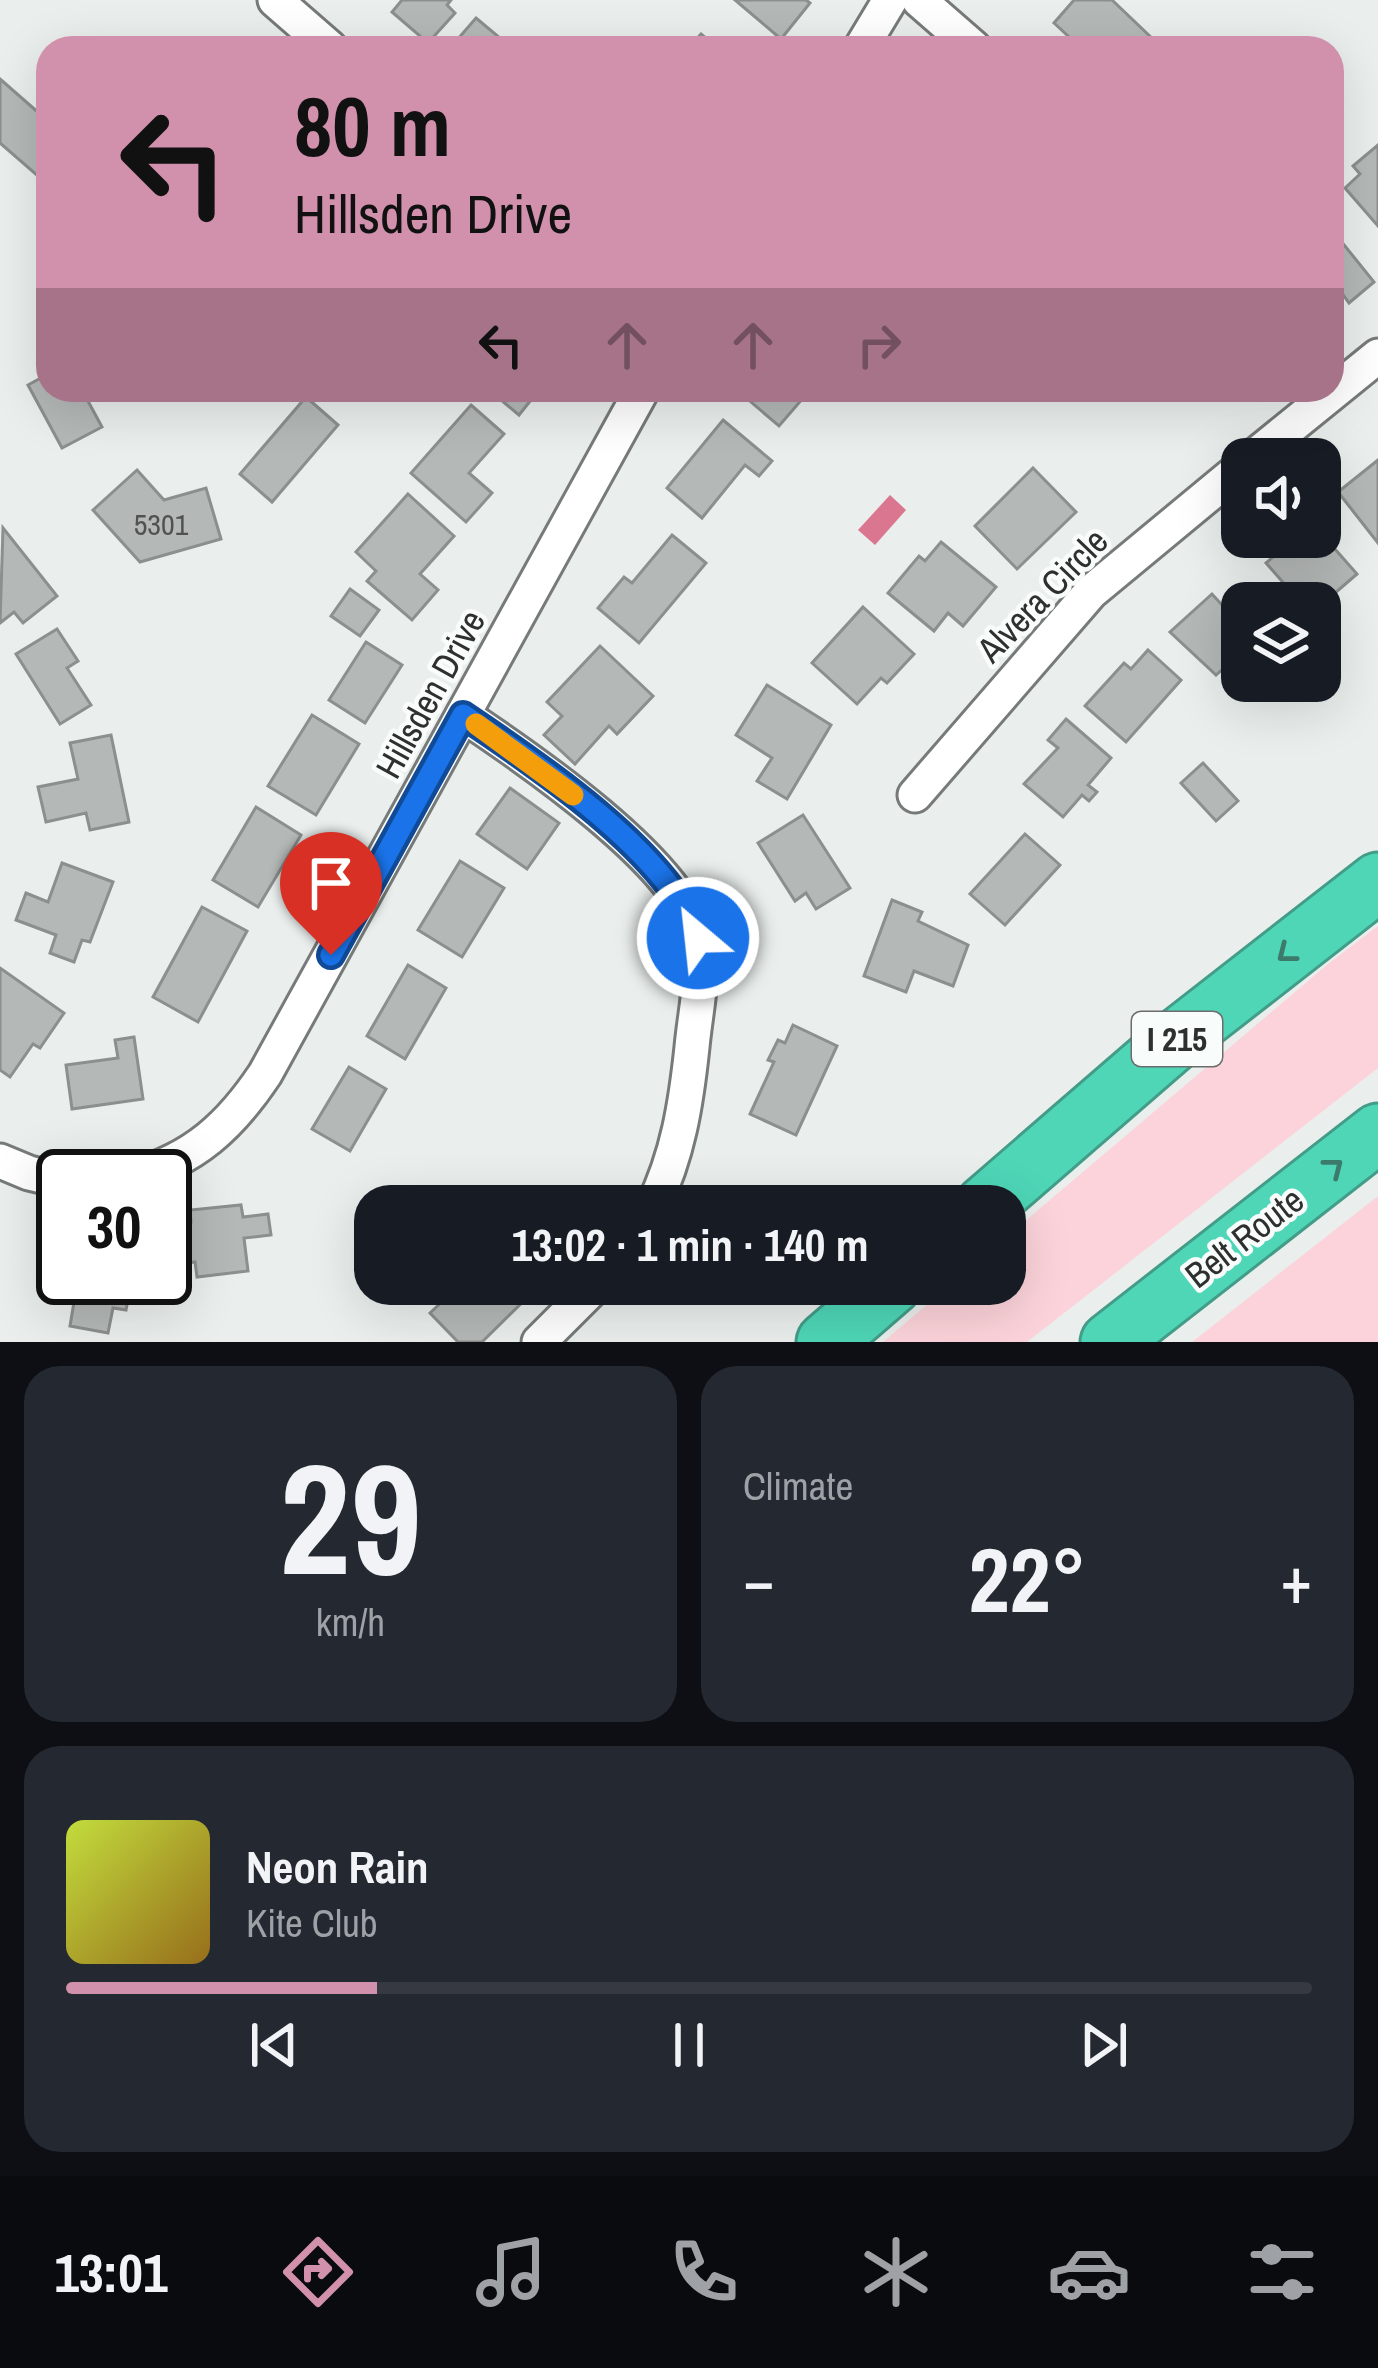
<!DOCTYPE html>
<meta charset="utf-8">
<style>
:root{--surface:#171b24;--page:#242831;--text:#f1f3f6;--muted:#9ea1a6;--line:#363941;--accent:#d190ab}
body{margin:0;font-family:"Archivo Narrow",sans-serif;background:var(--page);color:var(--text);height:100vh;display:flex;flex-direction:column;font-size:45px;white-space:nowrap}
*{box-sizing:border-box;margin:0}
p{font-size:39px;color:var(--muted)}
.icon{flex:none;width:66px;height:66px;fill:none;stroke:currentColor;stroke-width:2;stroke-linecap:round;stroke-linejoin:round}
.map{position:relative;height:1342px;overflow:hidden}
.sheet{display:flex;flex-direction:column;gap:24px;padding:24px;background:#0d0f14;flex:1}
.sheet>*{flex:none}
.banner{position:absolute;left:36px;top:36px;width:1308px;height:366px;border-radius:36px;box-shadow:0 12px 48px #0002;background:#d190ab;color:#111;overflow:hidden}
.buttons{position:absolute;left:1221px;top:438px;display:grid;gap:24px}
.buttons a{display:grid;place-items:center;width:120px;height:120px;border-radius:24px;background:var(--surface);box-shadow:0 12px 48px #0002;font-size:60px}
.speed{position:absolute;left:36px;top:1149px;display:flex;gap:24px;font-size:60px;font-weight:700;text-align:center}
.speed>*{display:grid;place-content:center;width:156px;height:156px;border-radius:50%;background:var(--surface);box-shadow:0 12px 48px #0002;line-height:1}
.speed .limit{border:6px solid #111;border-radius:18px;background:#fff;color:#111}
.pin{position:absolute;display:grid;place-items:center;width:102px;height:102px;color:#fff;margin:-123px -51px;border-radius:50% 50% 50% 0;rotate:-45deg;box-shadow:0 0 12px #0007}
.pin .icon{rotate:45deg}
.me{position:absolute;width:132px;margin:-66px;rotate:332deg;stroke-linejoin:round;filter:drop-shadow(0 0 9px #0008)}
.turn{display:flex;align-items:center;gap:42px;height:252px;padding:0 60px;font-size:54px}
.turn .icon{width:156px;height:156px;stroke-width:2.5}
.turn b{display:block;font-size:84px;line-height:102px}
.lanes{display:flex;align-items:center;height:114px;padding:0 60px;background:#0003;justify-content:center;gap:60px;direction:ltr}
.lanes .off{opacity:.35}
.big{font-size:90px;font-weight:800;line-height:1.1}
.sheet .widget{flex:1;display:flex;flex-direction:column;justify-content:center;gap:18px;min-width:0;padding:0 42px;border-radius:36px;background:var(--page)}
.sheet .dial{align-items:center;gap:0}
.dial b{font-size:156px;line-height:1}
.song{display:flex;align-items:center;gap:36px}
.cover{width:144px;height:144px;border-radius:18px;background:linear-gradient(135deg,hsl(70 70% 55%),hsl(40 70% 35%))}
.played{height:12px;border-radius:6px;background:linear-gradient(90deg,var(--accent) 25%,var(--line) 25%)}
.keys{display:flex;justify-content:space-around;direction:ltr}
.heat{display:flex;justify-content:space-between;align-items:center;font-size:66px;direction:ltr}
.sheet .tiles{flex:1;display:grid;gap:24px;grid-template-columns:1fr 1fr}
.widget:last-child{grid-column:span 2}
.trip{position:absolute;left:354px;top:1185px;width:672px;height:120px;border-radius:36px;background:var(--surface);box-shadow:0 12px 48px #0002;font-weight:800;line-height:120px;text-align:center}
.menu{display:flex;height:192px;justify-content:space-around;align-items:center;background:#090b0e;color:var(--muted)}
.menu .icon{width:84px;height:84px}
.menu .on{color:var(--accent)}
.menu b{font-size:54px;color:var(--text)}
.map>svg:first-child{display:block}
.green{fill:#fcd3da}
.water{fill:#da768f}
.building{fill:#b4b9b7;stroke:#8b8f8d;stroke-width:3}
.lines{fill:none;stroke-linecap:round;stroke-linejoin:round}
.minor-casing{stroke:#767a79;stroke-width:39}
.motorway-casing{stroke:#439c87;stroke-width:63}
.minor{stroke:#fff;stroke-width:33}
.motorway{stroke:#4ed6b7;stroke-width:57}
.oneway{stroke:#3c7b6c}
.route-casing{stroke:#114b97;stroke-width:30}
.route{stroke:#1a73e8;stroke-width:21}
.slow{stroke:#f59e0b;stroke-width:21}
.labels{text-anchor:middle;dominant-baseline:central;stroke-width:9;stroke-linejoin:round;paint-order:stroke}
.number-label{font-size:30px;fill:#505251}
.shield{fill:#f8fcfb;stroke:#6b6d6c;stroke-width:3}
.shield-label{font-size:33px;font-weight:bold;fill:#2e302f}
.street-label{font-size:36px;fill:#2e302f;stroke:#f8fcfb}
</style>
<div class="map">
<svg width="1378" height="1342" viewBox="0 0 1378 1342">
<rect width="100%" height="100%" fill="#eaefed"/>
<g class="green">
<path d="M1378 926V1068L1027 1342H883L951 1284H1005V1238L1328 964Z"/>
<path d="M1378 1196V1342H1192Z"/>
</g>
<path class="water" d="M890 495 906 510 875 545 858 530Z"/>
<g class="building">
<path d="M402 0H451L447 5 455 13 428 43 392 12Z"/>
<path d="M735 0H806L810 3 781 39Z"/>
<path d="M1074 0H1112L1155 41 1149 48H1081L1054 23Z"/>
<path d="M476 18 512 48H450Z"/>
<path d="M701 34 717 48H688Z"/>
<path d="M0 79 48 121V167L39 177 0 143Z"/>
<path d="M1378 145V226L1345 188 1360 174 1353 166Z"/>
<path d="M1332 230 1374 282 1349 303 1339 289 1332 295Z"/>
<path d="M48 374V390H82L102 427 62 448 28 385Z"/>
<path d="M489 390H539L519 415Z"/>
<path d="M737 390H810L779 426Z"/>
<path d="M306 397 338 425 272 502 240 474Z"/>
<path d="M471 405 504 434 469 473 492 493 466 522 411 473Z"/>
<path d="M723 420 772 461 759 476 745 465 702 518 667 488Z"/>
<path d="M1378 460V543L1338 492Z"/>
<path d="M1033 468 1076 512 1017 569 975 526Z"/>
<path d="M137 470 164 500 206 488 221 539 140 562 93 510Z"/>
<path d="M408 494 454 536 420 574 438 590 412 620 367 581 376 571 356 552Z"/>
<path d="M3 528 57 596 23 623 14 612 0 623Z"/>
<path d="M1320 532 1357 574 1320 606V603H1301L1266 563 1297 537H1320Z"/>
<path d="M672 535 706 563 639 643 598 608 624 577 632 583Z"/>
<path d="M941 542 996 587 963 626 948 613 934 631 888 593 919 556 925 561Z"/>
<path d="M1241 588 1254 603H1242V652L1216 675 1170 632 1212 594 1222 605Z"/>
<path d="M350 589 379 610 360 636 331 616Z"/>
<path d="M863 607 914 654 887 683 881 678 857 704 812 663Z"/>
<path d="M57 629 78 661 67 668 91 705 60 724 16 654Z"/>
<path d="M366 642 402 665 365 723 329 700Z"/>
<path d="M600 646 653 696 617 734 609 726 575 764 544 735 562 716 547 702Z"/>
<path d="M1148 650 1181 680 1126 742 1085 706 1124 663 1131 669Z"/>
<path d="M767 685 831 725 787 799 757 781 772 758 736 735Z"/>
<path d="M312 715 359 744 316 815 268 786Z"/>
<path d="M1066 719 1111 758 1088 785 1097 792 1089 801 1082 795 1063 817 1024 784 1058 748 1048 740Z"/>
<path d="M111 735 129 822 90 830 86 813 46 822 38 787 78 779 70 743Z"/>
<path d="M1203 763 1238 801 1216 821 1181 783Z"/>
<path d="M510 788 559 823 527 869 477 834Z"/>
<path d="M256 807 301 835 258 907 213 880Z"/>
<path d="M803 815 850 888 816 909 806 893 795 901 758 843Z"/>
<path d="M1025 834 1060 865 1005 925 970 894Z"/>
<path d="M460 861 504 888 462 957 418 930Z"/>
<path d="M62 863 113 882 90 942 82 940 74 962 50 953 56 935 16 920 26 893 48 902Z"/>
<path d="M892 900 922 912 918 921 968 945 953 986 914 971 906 992 864 976Z"/>
<path d="M202 907 247 931 198 1022 153 997Z"/>
<path d="M408 965 446 988 405 1059 367 1036Z"/>
<path d="M0 968 64 1013 40 1048 33 1044 10 1077 0 1070Z"/>
<path d="M793 1025 837 1046 796 1135 750 1114 774 1062 768 1060 778 1040 785 1043Z"/>
<path d="M134 1037 143 1099 72 1109 66 1065 118 1058 115 1040Z"/>
<path d="M349 1067 386 1089 350 1151 312 1129Z"/>
<path d="M241 1205 243 1217 268 1214 271 1235 244 1238 248 1271 197 1277 195 1262 177 1264 173 1224 191 1222 190 1210Z"/>
<path d="M78 1278H132L126 1310 113 1308 108 1333 70 1326Z"/>
<path d="M461 1284H541L482 1342H458L430 1313Z"/>
</g>
<g class="lines">
<defs>
<g id="minor">
<path d="M275 0 330 48"/>
<path d="M919 0 974 48"/>
<path d="M861 48 890 0"/>
<path d="M1251 459 1378 356"/>
<path d="M463 715C526 757 683 864 698 938 705 972 695 1013 692 1047 686 1104 678 1155 653 1206"/>
<path d="M915 795 1091 592 1242 467"/>
<path d="M0 1161 29 1173 63 1181"/>
<path d="M133 1176C194 1160 231 1125 265 1074L642 390"/>
<path d="M539 1342 597 1284"/>
</g>
<g id="motorway">
<path d="M984 1206 1178 1038 1378 882"/>
<path d="M826 1342 893 1284"/>
<path d="M1110 1342 1378 1133"/>
</g>
</defs>
<use href="#minor" class="minor-casing"/>
<use href="#motorway" class="motorway-casing"/>
<use href="#minor" class="minor"/>
<use href="#motorway" class="motorway"/>
</g>
<defs><path id="oneway-chevron" d="M-2-3.5L2.5 0L-2 3.5" fill="none" stroke-width="1.6" stroke-linecap="round" stroke-linejoin="round" transform="scale(3)"/></defs>
<g class="oneway">
<use href="#oneway-chevron" transform="translate(1286 954) rotate(142)"/>
<use href="#oneway-chevron" transform="translate(1334 1167) rotate(-38)"/>
</g>
<g class="lines">
<defs>
<path id="route" d="M331 955 463 715C535 763 672 855 698 938"/>
</defs>
<use href="#route" class="route-casing"/>
<use href="#route" class="route"/>
<path class="slow" d="M476 724 573 795"/>
</g>
<g class="labels">
<g class="number-label">
<text x="161" y="524">5301</text>
</g>
<rect class="shield" x="1132" y="1012" width="90" height="54" rx="9"/>
<g class="shield-label">
<text x="1177" y="1039">I 215</text>
</g>
<g class="street-label">
<text transform="translate(1042 595) rotate(-46)">Alvera Circle</text>
<text transform="translate(430 694) rotate(-61)">Hillsden Drive</text>
<text transform="translate(1244 1237) rotate(-38)">Belt Route</text>
</g>
</g>
</svg>
<div class="buttons">
<a><svg class="icon" aria-label="sound" viewBox="0 0 24 24"><path d="M4 9h4l5-4v14l-5-4H4zM17 9q2 3 0 6"/></svg></a>
<a><svg class="icon" aria-label="layers" viewBox="0 0 24 24"><path d="M12 4l9 5-9 5-9-5zM3 14l9 5 9-5"/></svg></a>
</div>
<div class="speed"><div class="limit">30</div></div>
<div class="pin" style="left:331px;top:955px;background:#d93025"><svg class="icon" aria-label="arrive" viewBox="0 0 24 24"><path d="M6 21V4h12l-3 4 3 4H6"/></svg></div>
<svg class="me" style="left:698px;top:938px" viewBox="-20 -20 40 40"><circle r="17" fill="#1a73e8" stroke="#fff" stroke-width="3"/><path d="M0-11L8 9 0 5-8 9z" fill="#fff"/></svg>
<div class="trip">13:02 · 1 min · 140 m</div>
<div class="banner">
<div class="turn"><svg class="icon" aria-label="left" viewBox="0 0 24 24"><path d="M17 20v-9H6M10 6l-5 5 5 5"/></svg><div><b>80 m</b>Hillsden Drive</div></div>
<div class="lanes"><svg class="icon" aria-label="left" viewBox="0 0 24 24"><path d="M17 20v-9H6M10 6l-5 5 5 5"/></svg><svg class="icon off" aria-label="ahead" viewBox="0 0 24 24"><path d="M12 20V5M6 11l6-6 6 6"/></svg><svg class="icon off" aria-label="ahead" viewBox="0 0 24 24"><path d="M12 20V5M6 11l6-6 6 6"/></svg><svg class="icon off" aria-label="right" viewBox="0 0 24 24"><path d="M7 20v-9h11M14 6l5 5-5 5"/></svg></div>
</div>
</div>
<section class="sheet">
<div class="tiles">
<div class="widget dial"><b>29</b><p>km/h</p></div>
<div class="widget"><p>Climate</p>
<div class="heat"><a>−</a><b class="big">22°</b><a>+</a></div>
</div>
<div class="widget">
<div class="song"><i class="cover"></i><div><b>Neon Rain</b><p>Kite Club</p></div></div>
<div class="played"></div>
<div class="keys"><svg class="icon" aria-label="previous" viewBox="0 0 24 24"><path d="M18 5L8 12l10 7zM5 5v14"/></svg><svg class="icon" aria-label="pause" viewBox="0 0 24 24"><path d="M8 5v14M16 5v14"/></svg><svg class="icon" aria-label="next" viewBox="0 0 24 24"><path d="M6 5l10 7-10 7zM19 5v14"/></svg></div>
</div>
</div>
</section>
<nav class="menu">
<b>13:01</b>
<svg class="icon on" aria-label="directions" viewBox="0 0 24 24"><path d="M12 3l9 9-9 9-9-9zM9 14v-3h6M13 9l2 2-2 2"/></svg>
<svg class="icon" aria-label="music" viewBox="0 0 24 24"><path d="M9 18V5l10-2v13"/><circle cx="6" cy="18" r="3"/><circle cx="16" cy="16" r="3"/></svg>
<svg class="icon" aria-label="phone" viewBox="0 0 24 24"><path d="M5 4h4l2 5-3 2q2 4 5 5l2-3 5 2v4C11 20 4 13 5 4z"/></svg>
<svg class="icon" aria-label="climate" viewBox="0 0 24 24"><path d="M12 3v18M4 7l16 10M4 17L20 7"/></svg>
<svg class="icon" aria-label="car" viewBox="0 0 24 24"><path d="M5 17H2v-5l4-1 3-4h7l3 4 3 1v5h-3M9 17h6M6 11h13"/><circle cx="7" cy="17" r="2"/><circle cx="17" cy="17" r="2"/></svg>
<svg class="icon" aria-label="filters" viewBox="0 0 24 24"><path d="M4 7h16M4 17h16"/><circle cx="9" cy="7" r="2"/><circle cx="15" cy="17" r="2"/></svg>
</nav>
